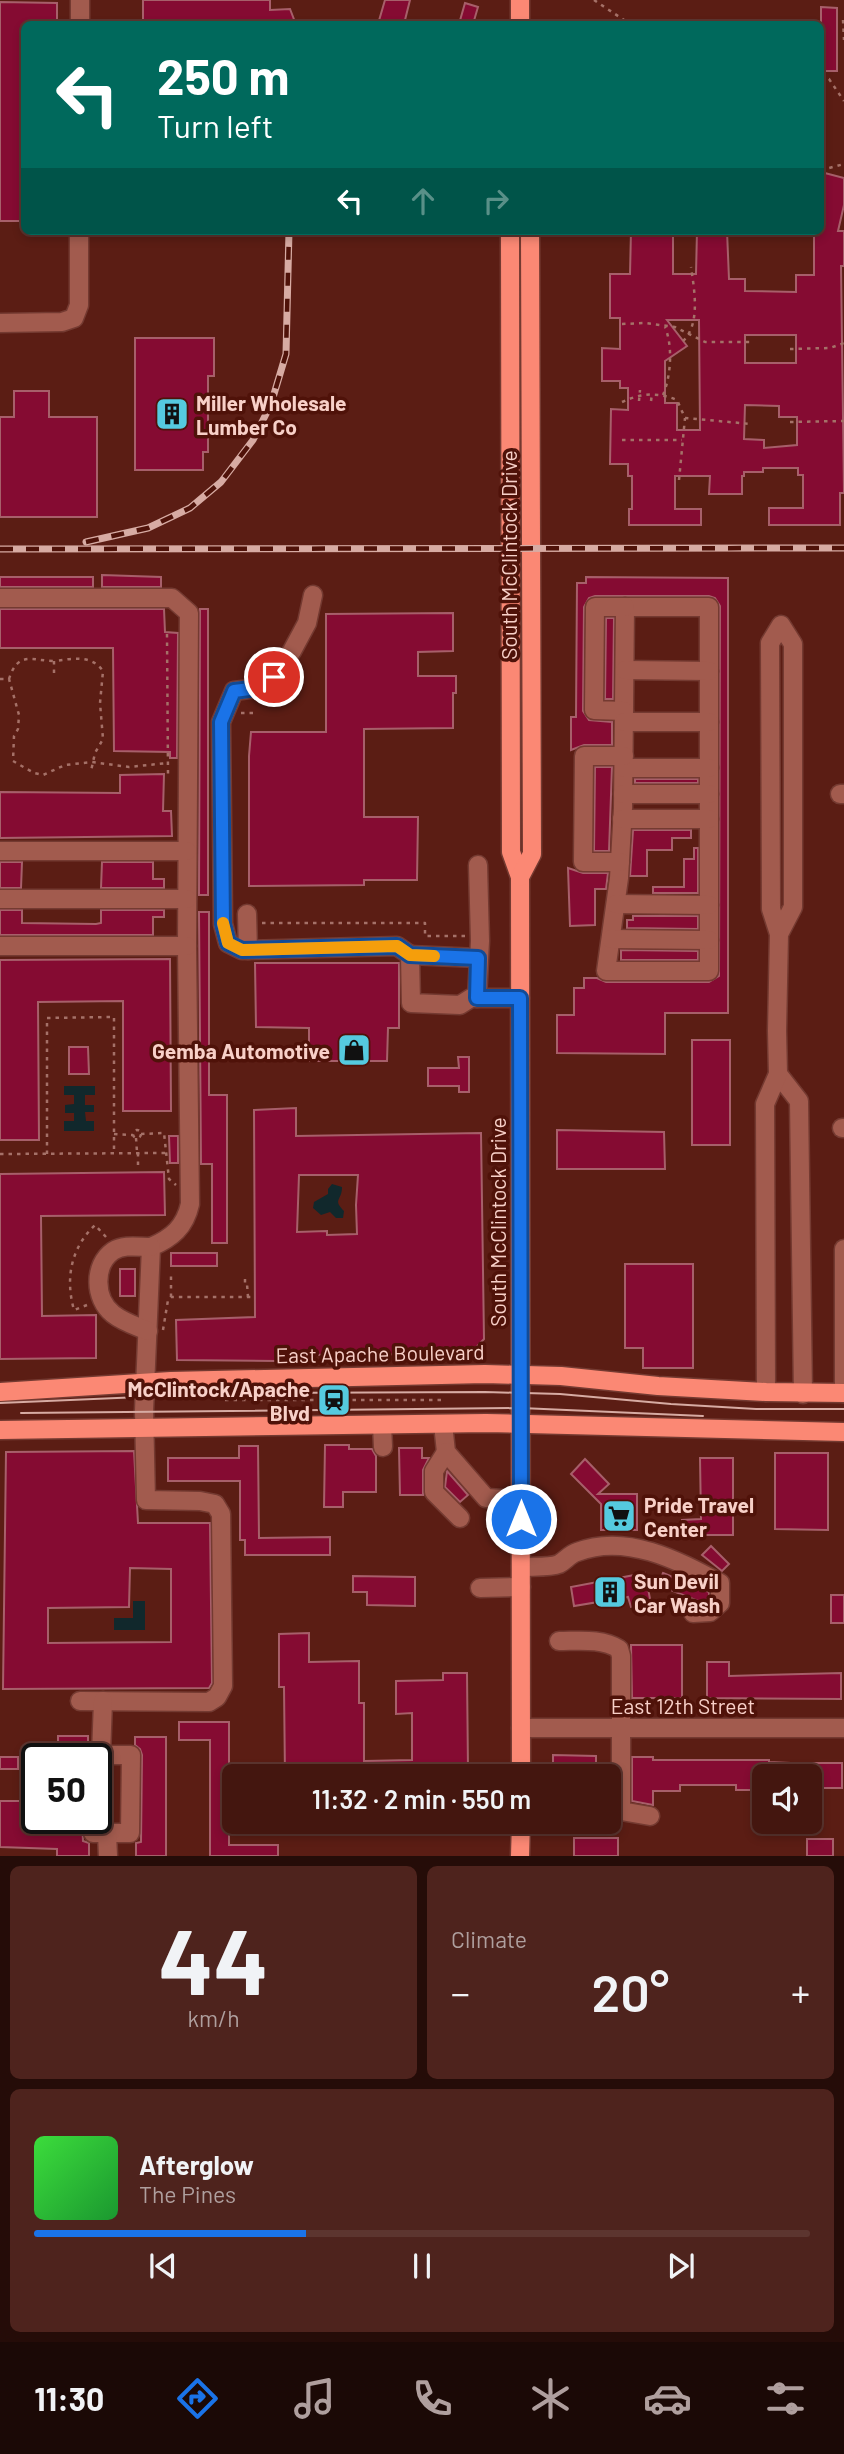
<!DOCTYPE html>
<meta charset="utf-8">
<style>
:root{--surface:#44160f;--page:#4e231d;--text:#f1f3f6;--muted:#af9f9e;--line:#5c352f;--accent:#1a73e8}
body{margin:0;font-family:Barlow,sans-serif;background:var(--page);color:var(--text);height:100vh;display:flex;flex-direction:column;font-size:26px;white-space:nowrap}
*{box-sizing:border-box;margin:0}
p{font-size:23px;color:var(--muted)}
.icon{flex:none;width:38px;height:38px;fill:none;stroke:currentColor;stroke-width:2;stroke-linecap:round;stroke-linejoin:round}
.map{position:relative;height:1856px;overflow:hidden}
.panel{display:flex;flex-direction:column;gap:10px;padding:10px;background:#250c08;flex:1}
.panel>*{flex:none}
.hud{position:absolute;left:21px;top:21px;width:803px;height:214px;border-radius:10px;box-shadow:0 4px 10px #0003,0 0 0 2px var(--line);background:#00695c;color:#fff;overflow:hidden}
.tools{position:absolute;left:752px;top:1764px;display:grid;gap:14px}
.tools a{display:grid;place-items:center;width:70px;height:70px;border-radius:10px;background:var(--surface);box-shadow:0 4px 10px #0003,0 0 0 2px var(--line);font-size:35px}
.speed{position:absolute;left:21px;top:1743px;display:flex;gap:14px;font-size:35px;font-weight:700;text-align:center}
.speed>*{display:grid;place-content:center;width:91px;height:91px;border-radius:50%;background:var(--surface);box-shadow:0 4px 10px #0003,0 0 0 2px var(--line);line-height:1}
.speed .limit{border:4px solid #111;border-radius:10px;background:#fff;color:#111}
.pin{position:absolute;display:grid;place-items:center;width:60px;height:60px;color:#fff;margin:-30px;border:4px solid #fff;border-radius:50%;box-shadow:0 2px 7px #0007}
.me{position:absolute;width:77px;margin:-38px;rotate:0deg;stroke-linejoin:round;filter:drop-shadow(0 0 5px #0008)}
.turn{display:flex;align-items:center;gap:24px;height:147px;padding:0 21px;font-size:32px}
.turn .icon{width:91px;height:91px;stroke-width:2.5}
.turn b{display:block;font-size:49px;line-height:60px}
.lanes{display:flex;align-items:center;height:66px;padding:0 21px;background:#0003;justify-content:center;gap:35px;direction:ltr}
.lanes .off{opacity:.35}
.big{font-size:52px;font-weight:600;line-height:1.1}
.panel .tile{flex:1;display:flex;flex-direction:column;justify-content:center;gap:10px;min-width:0;padding:0 24px;border-radius:10px;background:var(--page)}
.panel .dial{align-items:center;gap:0}
.dial b{font-size:91px;line-height:1}
.song{display:flex;align-items:center;gap:21px}
.cover{width:84px;height:84px;border-radius:10px;background:linear-gradient(135deg,hsl(120 70% 55%),hsl(130 70% 35%))}
.played{height:7px;border-radius:4px;background:linear-gradient(90deg,var(--accent) 35%,var(--line) 35%)}
.keys{display:flex;justify-content:space-around;direction:ltr}
.heat{display:flex;justify-content:space-between;align-items:center;font-size:38px;direction:ltr}
.panel .tiles{flex:1;display:grid;gap:10px;grid-template-columns:1fr 1fr}
.tile:last-child{grid-column:span 2}
.trip{position:absolute;left:222px;top:1764px;width:399px;height:70px;border-radius:10px;background:var(--surface);box-shadow:0 4px 10px #0003,0 0 0 2px var(--line);font-weight:600;line-height:70px;text-align:center}
.menu{display:flex;height:112px;justify-content:space-around;align-items:center;background:#1b0906;color:var(--muted)}
.menu .icon{width:49px;height:49px}
.menu .current{color:var(--accent)}
.menu b{font-size:32px;color:var(--text)}
.map>svg:first-child{display:block}
.water{fill:#11282c}
.building{fill:#850b32;stroke:#a75f6a;stroke-width:2;fill-rule:evenodd}
.lines{fill:none;stroke-linecap:round;stroke-linejoin:round}
.minor-casing{stroke:#743a31;stroke-width:21}
.major-casing{stroke:#743a31;stroke-width:21}
.path{stroke:#a57168;stroke-width:2.5;stroke-dasharray:3.5 5;stroke-linecap:butt}
.minor{stroke:#a25b4e;stroke-width:18}
.major{stroke:#fb8874;stroke-width:18}
.tram{stroke:#d7aba3;stroke-width:2}
.rail-casing{stroke:#d7aba3;stroke-width:7}
.rail{stroke:#4f1209;stroke-width:4.5;stroke-dasharray:13;stroke-linecap:butt}
.route-casing{stroke:#114b97;stroke-width:18}
.route{stroke:#1a73e8;stroke-width:12}
.slow{stroke:#f59e0b;stroke-width:12}
.labels{text-anchor:middle;dominant-baseline:central;stroke-width:7;stroke-linejoin:round;paint-order:stroke}
.poi-label{font-size:21px;font-weight:bold;fill:#f8d0c8;stroke:#4f1209;text-anchor:start}
.street-label{font-size:21px;fill:#f8d0c8;stroke:#4f1209}
</style>
<div class="map">
<svg width="844" height="1856" viewBox="0 0 844 1856">
<rect width="100%" height="100%" fill="#5b1d14"/>
<g class="water">
<path d="M64 1086H95V1095H85V1105H94V1112H85L86 1121H94V1131H64V1121H74V1113H65V1105L74 1104V1095H64Z"/>
<path d="M332 1184 342 1187C342 1201 332 1199 344 1211L343 1218H336L330 1212 321 1215 313 1208 314 1202 328 1194V1189Z"/>
<path d="M133 1601H145V1630H114V1618H133Z"/>
</g>
<g class="building">
<path d="M143 0H270V10L290 9 295 22 143 21Z"/>
<path d="M385 0H410L404 24H378Z"/>
<path d="M0 2 57 3V24H24V221H0Z"/>
<path d="M465 3 478 7 473 24H459Z"/>
<path d="M821 7 837 8V71H821Z"/>
<path d="M821 172 844 178V205L838 231H844V266H841L844 493H840V525H769V508H803V475H798V468H763V472H744V476H742V494H709L710 476H675V509H701V525H629V509H632V476H628V464H610L611 409 628 410V388H620V381H602V348L620 349V318H610V274H630L631 231H673V274H696L697 231H727L729 279H745V291L796 292V275H814V231H821ZM667 320H699L700 430H677V403H665V361L687 346ZM745 335H796V363H745ZM745 405 779 406V417H797V445L764 448V440L744 439Z"/>
<path d="M135 338H214V376H208V452H203V470H135Z"/>
<path d="M14 391H49V417H97V517H0V417H14Z"/>
<path d="M102 575 161 577V587H102Z"/>
<rect x="0" y="577" width="93" height="10"/>
<path d="M586 577 728 578V1013H665V1054L557 1053V1015H574V988H584V978H597L606 982H709L719 976 720 606 715 598 709 596H595L589 598 584 607 583 711 589 720 612 722V745H584L571 750V717H576L577 583H586Z"/>
<path d="M0 609H164L165 632 178 633 177 758H170V752L114 751 113 648H0Z"/>
<path d="M200 609H208V895H199Z"/>
<path d="M453 613V651L418 652V676H456V693H453V728L364 729V817H418L417 880H364V885L249 886V756L251 732H326V614Z"/>
<path d="M606 618H614L613 699H605Z"/>
<path d="M595 767H612L609 851H594Z"/>
<path d="M164 774 163 811H171L172 836 0 838V792L120 793V775Z"/>
<rect x="635" y="779" width="63" height="4"/>
<path d="M633 830H691V838H672V850H647V876H630Z"/>
<path d="M694 848H698V893H653V887H684V859H694Z"/>
<path d="M0 862H22L21 888H0Z"/>
<path d="M102 862H153V879H164V888H101Z"/>
<path d="M568 868 583 873H608L606 889H595V925L570 926Z"/>
<path d="M0 910H22V923L96 924 101 923V910H164V917H153V935H0Z"/>
<path d="M199 912H209V1095H227V1243H212V1164H201Z"/>
<path d="M633 916H698V929L627 928V920H633Z"/>
<path d="M621 950 698 951V960H621Z"/>
<path d="M170 959 171 1111H123V1001L38 1002 39 1140H0V960Z"/>
<path d="M255 963H399V1028H388L387 1061H309V1028L256 1027Z"/>
<rect x="692" y="1040" width="38" height="105"/>
<path d="M69 1047H88L89 1074H69Z"/>
<path d="M458 1057H469V1092H459V1086H428V1068H459Z"/>
<path d="M296 1108V1136L481 1133 484 1339 470 1354 277 1355V1361L177 1360 176 1320 255 1317 254 1110ZM299 1175H358L356 1205 357 1234 327 1235V1231L297 1232Z"/>
<path d="M557 1130 664 1132 665 1169H557Z"/>
<path d="M169 1136H178V1163H170Z"/>
<path d="M164 1172 165 1215 41 1216 42 1316 96 1315V1358L0 1359V1174Z"/>
<rect x="171" y="1253" width="46" height="13"/>
<path d="M625 1264H693V1368H643V1348H625Z"/>
<rect x="120" y="1269" width="15" height="27"/>
<path d="M325 1445H349V1449H372L376 1456V1492H343V1507H324Z"/>
<path d="M239 1446H258L259 1538 330 1537V1555H245V1540H240V1481H168V1458H239Z"/>
<path d="M399 1448H422V1458H429L423 1470V1495H400Z"/>
<path d="M134 1451 138 1523H210L212 1683 209 1688 3 1689 6 1452ZM130 1568 171 1569V1642L48 1643V1608L129 1607Z"/>
<path d="M775 1453H828V1530L775 1529Z"/>
<path d="M700 1458H733V1535H682V1520L701 1519Z"/>
<path d="M585 1459 609 1484 598 1494H637V1530H601V1504L571 1474Z"/>
<path d="M447 1471 468 1495 460 1502 445 1487Z"/>
<path d="M711 1546 729 1564 722 1571 702 1555Z"/>
<path d="M645 1573 651 1604 631 1607 628 1597 574 1606 571 1587Z"/>
<path d="M663 1573 709 1592V1598L705 1601H698L658 1585Z"/>
<path d="M353 1576 415 1577V1606L367 1605V1592H353Z"/>
<rect x="831" y="1595" width="13" height="28"/>
<path d="M309 1633V1662L359 1661V1703H364V1761L412 1760V1713L396 1714V1681L443 1680V1673H467L468 1770H436V1776H285L284 1687H279V1634Z"/>
<path d="M631 1645H682V1698H632Z"/>
<path d="M707 1662H729V1676L841 1673V1699L707 1698Z"/>
<path d="M179 1722H229V1845H278V1856H210V1740H179Z"/>
<path d="M58 1736H88V1745L82 1750 81 1759H58Z"/>
<path d="M135 1737H166V1856H136V1843L141 1842 142 1755 140 1749 135 1745Z"/>
<path d="M553 1755 596 1756V1776H553Z"/>
<rect x="0" y="1757" width="18" height="12"/>
<path d="M632 1757H653V1760H769V1762L791 1763H842V1788H810V1776H765V1790H736V1785H680V1791H653V1805L632 1801Z"/>
<path d="M0 1801H37V1818H82L83 1841 89 1843V1856H57V1849L0 1847Z"/>
<rect x="574" y="1838" width="44" height="18"/>
<rect x="807" y="1839" width="26" height="17"/>
</g>
<g class="lines">
<defs>
<g id="minor">
<path d="M80 24V0"/>
<path d="M0 323 62 322 74 318 79 305V231"/>
<path d="M313 595 307 623 292 651 274 677 258 688 234 691 221 722 223 924 228 943 242 950 397 946 410 955 411 1003 460 1005 471 998H520"/>
<path d="M0 598H172L189 613 187 946 190 1204C185 1227 172 1238 151 1247L144 1411 146 1500 200 1501 215 1504 221 1514 223 1686 217 1697 209 1702 80 1701"/>
<path d="M625 607H709V971H606L619 878 623 808Z"/>
<path d="M625 670 709 671"/>
<path d="M624 711 594 710 595 607H625"/>
<path d="M624 722H709"/>
<path d="M624 768H709"/>
<path d="M623 794H709"/>
<path d="M840 794H844"/>
<path d="M622 819H709"/>
<path d="M0 851H187"/>
<path d="M620 862H583L584 756H624"/>
<path d="M0 899H187"/>
<path d="M616 904 709 905"/>
<path d="M247 914 248 950"/>
<path d="M611 939 709 940"/>
<path d="M0 946H187"/>
<path d="M410 955 478 958"/>
<path d="M477 998 480 941 478 865"/>
<path d="M778 1074 799 1101 803 1394"/>
<path d="M842 1128H844"/>
<path d="M148 1331C136 1326 123 1322 113 1314 94 1299 93 1265 113 1251 124 1244 138 1247 151 1247"/>
<path d="M766 1392 765 1104 778 1074 777 1031 779 934 771 909 770 643 781 625 793 644V907L779 934"/>
<path d="M844 1393V1249"/>
<path d="M443 1424 446 1452 486 1498 521 1500"/>
<path d="M382 1425 383 1447"/>
<path d="M446 1452 434 1471V1492L460 1518"/>
<path d="M521 1567C532 1566 549 1568 559 1564 565 1561 570 1554 577 1552 626 1533 677 1560 720 1583V1603L710 1612 693 1613"/>
<path d="M480 1588 521 1587"/>
<path d="M559 1641C579 1641 602 1638 619 1649L621 1656V1811L650 1816"/>
<path d="M521 1728H844"/>
<path d="M101 1755 103 1701"/>
<path d="M92 1759V1755H131L130 1833H93V1818"/>
<path d="M107 1834 108 1856"/>
</g>
<g id="major">
<path d="M520 0V24"/>
<path d="M510 231 511 852 520 877 521 1776"/>
<path d="M520 877 532 854 530 231"/>
<path d="M0 1392 171 1381 485 1374 561 1376 658 1386 766 1392 844 1393"/>
<path d="M0 1430 486 1423 844 1432"/>
<path d="M520 1856 521 1822"/>
</g>
</defs>
<use href="#minor" class="minor-casing"/>
<use href="#major" class="major-casing"/>
<g class="path">
<path d="M594 0 627 22"/>
<path d="M775 20 776 24"/>
<path d="M843 20 844 40"/>
<path d="M692 24 693 20"/>
<path d="M821 76 829 79 844 101"/>
<path d="M821 166 829 168 844 164"/>
<path d="M622 324 645 323 675 327 705 342H751"/>
<path d="M683 341C701 324 694 288 691 267"/>
<path d="M790 349 830 348 844 343"/>
<path d="M663 395C671 376 673 346 665 327"/>
<path d="M639 401 640 390"/>
<path d="M651 401 652 394"/>
<path d="M622 402C641 393 658 392 677 400L685 418 751 424"/>
<path d="M790 422 844 421"/>
<path d="M622 440H682"/>
<path d="M679 480 685 418"/>
<path d="M167 634 168 774"/>
<path d="M54 673V661C72 659 91 654 103 671L100 703 103 739 95 753 91 771"/>
<path d="M0 679H9L19 715 18 729 14 736 13 761 34 773 43 775 65 765 92 762 129 767 168 763"/>
<path d="M9 679C18 650 33 661 54 661"/>
<path d="M241 713H253"/>
<path d="M262 923H425V936H466"/>
<circle cx="137" cy="1134" r="4"/>
<path d="M114 1134 133 1135"/>
<path d="M141 1134 164 1133 169 1179 176 1185"/>
<path d="M136 1138 137 1152"/>
<path d="M138 1153V1170"/>
<path d="M0 1154 165 1153"/>
<path d="M47 1154V1018L114 1017V1154"/>
<path d="M245 1279V1284H247L248 1297"/>
<path d="M171 1297V1275"/>
<path d="M87 1305 74 1310C65 1278 71 1248 95 1225L106 1237"/>
<path d="M163 1330 168 1300 171 1297H252"/>
<path d="M225 1400H444"/>
</g>
<use href="#minor" class="minor"/>
<use href="#major" class="major"/>
<g class="tram">
<path d="M0 1403 234 1393 485 1392 560 1394 671 1404 756 1409H844"/>
<path d="M21 1413 521 1408 703 1416"/>
</g>
<defs>
<g id="rail">
<path d="M86 542 148 528 190 508 221 482 253 440 271 404 286 354 289 231"/>
<path d="M0 549 844 548"/>
</g>
</defs>
<use href="#rail" class="rail-casing"/>
<use href="#rail" class="rail"/>
</g>
<g class="lines">
<defs>
<path id="route" d="M274 677 258 688 234 691 221 722 223 924 228 943 242 950 397 946 410 955 478 958 477 998H520L521 1519"/>
</defs>
<use href="#route" class="route-casing"/>
<use href="#route" class="route"/>
<path class="slow" d="M223 923 228 943 242 950 397 946 410 955 434 956"/>
</g>
<defs>
<symbol id="building-square" viewBox="-11 -11 22 22"><rect x="-9" y="-9" width="18" height="18" rx="4" fill="#55cadf" stroke="#4f1209"/><path d="M-4-6H4V6H1V3H-1V6H-4ZM-2.5-4.3h1.7v1.8h-1.7ZM.8-4.3h1.7v1.8H.8ZM-2.5-1h1.7V.8h-1.7ZM.8-1h1.7V.8H.8Z" fill="#111"/></symbol>
<symbol id="shop-square" viewBox="-11 -11 22 22"><rect x="-9" y="-9" width="18" height="18" rx="4" fill="#55cadf" stroke="#4f1209"/><path d="M-5-2.5h2.3a2.7 3.5 0 0 1 5.4 0H5L5.5 6h-11ZM-1.5-2.5h3a1.5 2.3 0 0 0-3 0Z" fill="#111"/></symbol>
<symbol id="station-square" viewBox="-11 -11 22 22"><rect x="-9" y="-9" width="18" height="18" rx="4" fill="#55cadf" stroke="#4f1209"/><path d="M-3-6H3Q5-6 5-4V2Q5 4 3 4L4.5 6H3L1.5 4h-3L-3 6H-4.5L-3 4Q-5 4-5 2V-4Q-5-6-3-6ZM-3.5-4v3h7v-3ZM-3.5 1v1.5H-2V1ZM2 1v1.5H3.5V1Z" fill="#111"/></symbol>
<symbol id="supermarket-square" viewBox="-11 -11 22 22"><rect x="-9" y="-9" width="18" height="18" rx="4" fill="#55cadf" stroke="#4f1209"/><path d="M-6-5.5h2.5l.6 2H6L4.5 2H-2.5L-4.4-4H-6ZM-1.5 3.2a1.3 1.3 0 1 0 .1 0ZM3 3.2a1.3 1.3 0 1 0 .1 0Z" fill="#111"/></symbol>
</defs>
<g fill-rule="evenodd">
<use href="#building-square" x="153" y="395" width="38" height="38"/>
<use href="#shop-square" x="335" y="1031" width="38" height="38"/>
<use href="#station-square" x="315" y="1381" width="38" height="38"/>
<use href="#supermarket-square" x="600" y="1497" width="38" height="38"/>
<use href="#building-square" x="591" y="1573" width="38" height="38"/>
</g>
<g class="labels">
<g class="poi-label">
<text x="196" y="402">Miller Wholesale<tspan x="196" dy="24">Lumber Co</tspan></text>
<text x="330" y="1050" text-anchor="end">Gemba Automotive</text>
<text x="310" y="1388" text-anchor="end">McClintock/Apache<tspan x="310" dy="24">Blvd</tspan></text>
<text x="644" y="1504">Pride Travel<tspan x="644" dy="24">Center</tspan></text>
<text x="634" y="1580">Sun Devil<tspan x="634" dy="24">Car Wash</tspan></text>
</g>
<g class="street-label">
<text transform="translate(508 555) rotate(-90)">South McClintock Drive</text>
<text transform="translate(497 1222) rotate(-90)">South McClintock Drive</text>
<text transform="translate(380 1353) rotate(-1)">East Apache Boulevard</text>
<text x="683" y="1705">East 12th Street</text>
</g>
</g>
</svg>
<div class="tools">
<a><svg class="icon" aria-label="sound" viewBox="0 0 24 24"><path d="M4 9h4l5-4v14l-5-4H4zM17 9q2 3 0 6"/></svg></a>
</div>
<div class="speed"><div class="limit">50</div></div>
<div class="pin" style="left:274px;top:677px;background:#d93025"><svg class="icon" aria-label="arrive" viewBox="0 0 24 24"><path d="M6 21V4h12l-3 4 3 4H6"/></svg></div>
<svg class="me" style="left:521px;top:1519px" viewBox="-20 -20 40 40"><circle r="17" fill="#1a73e8" stroke="#fff" stroke-width="3"/><path d="M0-11L8 9 0 5-8 9z" fill="#fff"/></svg>
<div class="trip">11:32 · 2 min · 550 m</div>
<div class="hud">
<div class="turn"><svg class="icon" aria-label="left" viewBox="0 0 24 24"><path d="M17 20v-9H6M10 6l-5 5 5 5"/></svg><div><b>250 m</b>Turn left</div></div>
<div class="lanes"><svg class="icon" aria-label="left" viewBox="0 0 24 24"><path d="M17 20v-9H6M10 6l-5 5 5 5"/></svg><svg class="icon off" aria-label="ahead" viewBox="0 0 24 24"><path d="M12 20V5M6 11l6-6 6 6"/></svg><svg class="icon off" aria-label="right" viewBox="0 0 24 24"><path d="M7 20v-9h11M14 6l5 5-5 5"/></svg></div>
</div>
</div>
<section class="panel">
<div class="tiles">
<div class="tile dial"><b>44</b><p>km/h</p></div>
<div class="tile"><p>Climate</p>
<div class="heat"><a>−</a><b class="big">20°</b><a>+</a></div>
</div>
<div class="tile">
<div class="song"><i class="cover"></i><div><b>Afterglow</b><p>The Pines</p></div></div>
<div class="played"></div>
<div class="keys"><svg class="icon" aria-label="previous" viewBox="0 0 24 24"><path d="M18 5L8 12l10 7zM5 5v14"/></svg><svg class="icon" aria-label="pause" viewBox="0 0 24 24"><path d="M8 5v14M16 5v14"/></svg><svg class="icon" aria-label="next" viewBox="0 0 24 24"><path d="M6 5l10 7-10 7zM19 5v14"/></svg></div>
</div>
</div>
</section>
<nav class="menu">
<b>11:30</b>
<svg class="icon current" aria-label="directions" viewBox="0 0 24 24"><path d="M12 3l9 9-9 9-9-9zM9 14v-3h6M13 9l2 2-2 2"/></svg>
<svg class="icon" aria-label="music" viewBox="0 0 24 24"><path d="M9 18V5l10-2v13"/><circle cx="6" cy="18" r="3"/><circle cx="16" cy="16" r="3"/></svg>
<svg class="icon" aria-label="phone" viewBox="0 0 24 24"><path d="M5 4h4l2 5-3 2q2 4 5 5l2-3 5 2v4C11 20 4 13 5 4z"/></svg>
<svg class="icon" aria-label="climate" viewBox="0 0 24 24"><path d="M12 3v18M4 7l16 10M4 17L20 7"/></svg>
<svg class="icon" aria-label="car" viewBox="0 0 24 24"><path d="M5 17H2v-5l4-1 3-4h7l3 4 3 1v5h-3M9 17h6M6 11h13"/><circle cx="7" cy="17" r="2"/><circle cx="17" cy="17" r="2"/></svg>
<svg class="icon" aria-label="filters" viewBox="0 0 24 24"><path d="M4 7h16M4 17h16"/><circle cx="9" cy="7" r="2"/><circle cx="15" cy="17" r="2"/></svg>
</nav>
